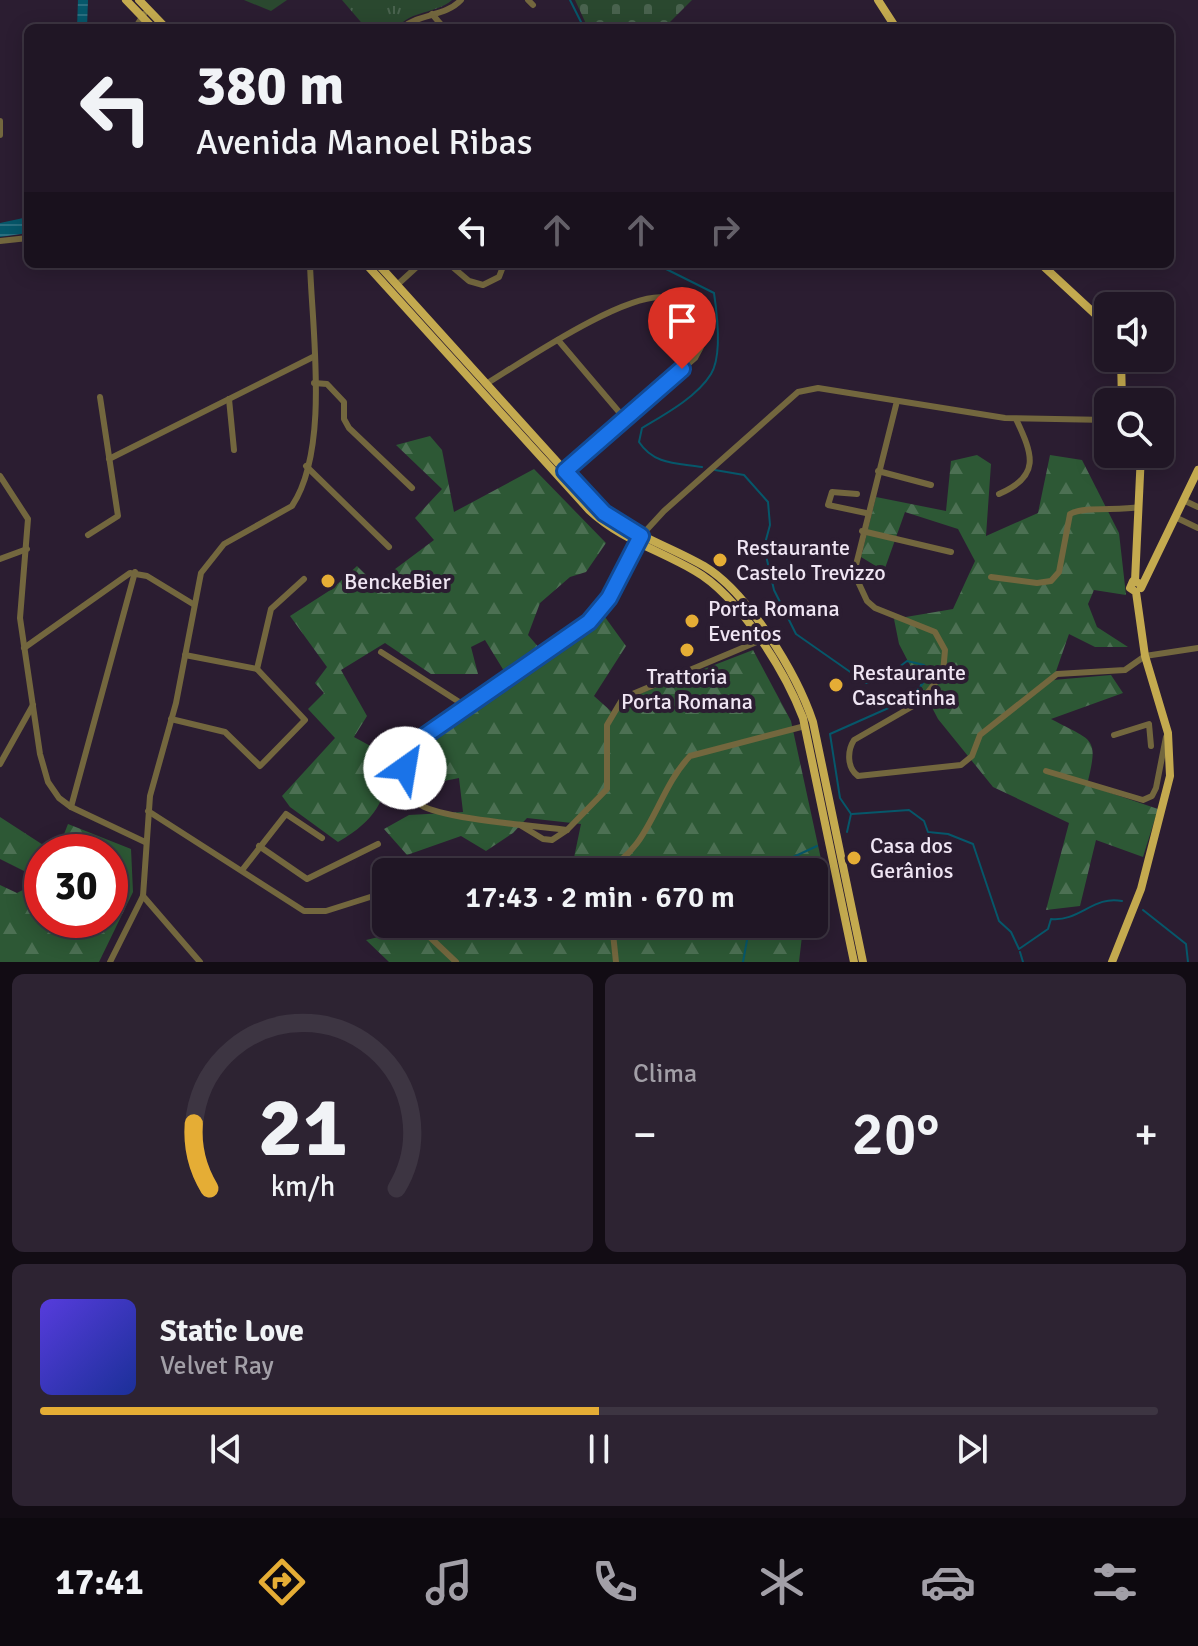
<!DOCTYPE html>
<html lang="pt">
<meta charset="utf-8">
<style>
:root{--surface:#201625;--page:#2d2332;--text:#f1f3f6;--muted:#a29fa7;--line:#3d3542;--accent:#e5ad35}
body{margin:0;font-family:Signika,sans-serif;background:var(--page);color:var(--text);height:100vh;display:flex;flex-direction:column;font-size:30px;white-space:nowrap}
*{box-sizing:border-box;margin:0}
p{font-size:26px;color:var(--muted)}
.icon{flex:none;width:44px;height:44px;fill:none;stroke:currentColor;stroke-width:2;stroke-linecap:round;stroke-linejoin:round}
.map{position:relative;height:962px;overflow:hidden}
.drawer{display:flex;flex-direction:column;gap:12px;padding:12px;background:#120c14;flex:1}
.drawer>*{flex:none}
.banner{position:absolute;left:24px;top:24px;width:1150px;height:244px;border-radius:12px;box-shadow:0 4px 20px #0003,0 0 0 2px var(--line);background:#201625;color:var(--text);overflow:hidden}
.fabs{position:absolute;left:1094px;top:292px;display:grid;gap:16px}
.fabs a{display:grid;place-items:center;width:80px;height:80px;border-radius:12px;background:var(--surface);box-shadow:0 4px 20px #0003,0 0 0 2px var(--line);font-size:40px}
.speed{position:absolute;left:24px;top:834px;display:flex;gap:16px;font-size:40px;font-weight:700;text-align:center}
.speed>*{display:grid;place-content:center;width:104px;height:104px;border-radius:50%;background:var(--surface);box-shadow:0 4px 20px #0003,0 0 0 2px var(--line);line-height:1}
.speed .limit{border:12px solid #d22;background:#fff;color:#111}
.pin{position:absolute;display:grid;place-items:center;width:68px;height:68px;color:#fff;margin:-82px -34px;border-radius:50% 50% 50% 0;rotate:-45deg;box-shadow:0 0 8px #0007}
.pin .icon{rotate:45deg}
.me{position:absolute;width:88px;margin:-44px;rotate:32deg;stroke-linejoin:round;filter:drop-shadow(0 0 6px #0008)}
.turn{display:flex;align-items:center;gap:28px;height:168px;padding:0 40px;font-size:36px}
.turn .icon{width:104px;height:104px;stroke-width:2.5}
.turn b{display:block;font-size:56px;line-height:68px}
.lanes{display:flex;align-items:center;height:76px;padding:0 40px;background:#0003;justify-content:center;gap:40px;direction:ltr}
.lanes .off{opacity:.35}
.big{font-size:60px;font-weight:600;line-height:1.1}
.drawer .widget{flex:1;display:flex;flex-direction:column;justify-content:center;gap:12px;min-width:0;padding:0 28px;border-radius:12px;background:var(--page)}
.drawer .dial{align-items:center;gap:0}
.dial svg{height:208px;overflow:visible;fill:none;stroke:var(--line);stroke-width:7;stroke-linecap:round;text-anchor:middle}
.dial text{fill:var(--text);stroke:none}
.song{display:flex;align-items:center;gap:24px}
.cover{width:96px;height:96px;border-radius:12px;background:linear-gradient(135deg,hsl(250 70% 55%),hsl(230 70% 35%))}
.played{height:8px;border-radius:4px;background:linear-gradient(90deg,var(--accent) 50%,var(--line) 50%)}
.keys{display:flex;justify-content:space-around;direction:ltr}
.heat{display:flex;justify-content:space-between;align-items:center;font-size:44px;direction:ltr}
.drawer .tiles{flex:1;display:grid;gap:12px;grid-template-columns:1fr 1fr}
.widget:last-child{grid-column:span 2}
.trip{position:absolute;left:372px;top:858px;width:456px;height:80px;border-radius:12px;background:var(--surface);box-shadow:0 4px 20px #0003,0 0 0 2px var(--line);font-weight:600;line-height:80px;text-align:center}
.dock{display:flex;height:128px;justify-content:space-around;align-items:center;background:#0d090f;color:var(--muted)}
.dock .icon{width:56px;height:56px}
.dock .on{color:var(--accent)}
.dock b{font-size:36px;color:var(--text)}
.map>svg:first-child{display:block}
.grass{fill:url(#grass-tufts)}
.forest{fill:url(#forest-firs)}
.cemetery{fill:url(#cemetery-stones)}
.water{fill:url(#water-rules)}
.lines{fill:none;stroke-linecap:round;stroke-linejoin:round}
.stream{stroke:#06576a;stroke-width:2}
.minor{stroke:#73673e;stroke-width:6}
.major{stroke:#c4aa4f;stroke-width:8}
.route-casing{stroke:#114b97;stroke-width:20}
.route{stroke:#1a73e8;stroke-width:14}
.poi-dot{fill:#e5ad35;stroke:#2b1d31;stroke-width:3}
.labels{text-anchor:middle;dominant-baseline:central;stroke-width:8;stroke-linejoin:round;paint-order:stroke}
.poi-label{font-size:22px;fill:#efe5f3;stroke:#2b1d31;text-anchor:start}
</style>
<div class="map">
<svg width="1198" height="962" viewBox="0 0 1198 962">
<defs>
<pattern id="grass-tufts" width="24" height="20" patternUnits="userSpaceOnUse" patternTransform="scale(2)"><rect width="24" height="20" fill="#2a482f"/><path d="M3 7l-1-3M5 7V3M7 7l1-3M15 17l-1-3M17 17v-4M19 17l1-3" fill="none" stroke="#49624e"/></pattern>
<pattern id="forest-firs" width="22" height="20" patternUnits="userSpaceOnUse" patternTransform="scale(2)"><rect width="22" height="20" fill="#2d5835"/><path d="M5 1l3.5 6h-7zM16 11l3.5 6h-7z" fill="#4c7053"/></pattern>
<pattern id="cemetery-stones" width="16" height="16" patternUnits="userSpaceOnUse" patternTransform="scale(2)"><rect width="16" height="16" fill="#2a482f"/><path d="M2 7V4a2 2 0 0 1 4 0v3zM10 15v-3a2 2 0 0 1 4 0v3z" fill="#49624e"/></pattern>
<pattern id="water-rules" width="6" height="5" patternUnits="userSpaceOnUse" patternTransform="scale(2)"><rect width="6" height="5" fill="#06576a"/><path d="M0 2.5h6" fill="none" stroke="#2b6f80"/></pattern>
</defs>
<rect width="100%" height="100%" fill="#2b1d31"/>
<g class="grass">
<path d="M244 0H287L271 11Z"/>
<path d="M342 0H452C436 14 411 10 397 28H366Z"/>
</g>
<g class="forest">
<path d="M430 436 442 450 454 512 534 469 606 543 586 572 570 577 540 603 528 635 547 657 605 617 626 646 594 696 613 713 629 698 753 650 791 721 821 859 793 868 790 872H571L581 824 527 818 513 833 486 851 461 836 407 855 384 829 409 815 463 812 459 778 444 781 423 749 512 684 485 640 471 647 478 674H431L385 643 341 670 367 716 354 737 396 760C381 803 379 818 338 842L290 807 282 796 335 738 308 709 324 693 315 683 327 667 290 616 332 589 357 566 375 584 434 540 415 518 442 489 396 445Z"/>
<path d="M977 455 991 464 986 536 1038 513 1050 455 1082 460 1119 533 1126 595 1094 590 1088 604 1097 627 1128 647H1095L1069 634 1053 680 1111 675 1123 693 1051 719C1094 742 1099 736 1087 785L1158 809 1143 857 1096 840 1080 906 1046 910 1069 823 993 787 938 719 899 644 894 619 953 609 975 561 958 529 905 512 884 571 861 557 876 497 946 511 951 461Z"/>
<path d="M0 817 54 852H42V920H110V852H57L68 824 131 849 133 892 99 962H0V885L17 893 42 880 0 859Z"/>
<path d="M396 924H791L802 936 799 962H389L366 940 395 933Z"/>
</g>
<path class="cemetery" d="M575 0H692L664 28H588Z"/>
<g class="water">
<path d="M78 0H88L87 28H77Z"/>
<path d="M28 217V233L0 237V223Z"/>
</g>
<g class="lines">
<g class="stream">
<path d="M570 0 584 28"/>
<path d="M656 264 714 293C717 313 722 356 711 374 697 397 664 415 642 428L639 442C654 465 677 463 702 467"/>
<path d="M715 470 744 475 768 502 770 525 764 547 774 590 796 634 866 683 886 677 907 661 924 665 928 677 911 698 830 734 840 798 851 814 847 832"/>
<path d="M852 814 909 810 924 821 928 832 948 834 973 844 999 921 1011 932 1019 949 1048 929 1051 919C1079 922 1094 895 1122 901"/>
<path d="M778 872 789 859 817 846"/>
<path d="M1143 910 1186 944 1188 962"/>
<path d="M1020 952 1023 962"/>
<path d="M743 962 750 924"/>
</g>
<g class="minor">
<path d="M528 0 533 5"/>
<path d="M432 14 444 28"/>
<path d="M135 28 144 14"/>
<path d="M402 28C420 13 445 17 461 0"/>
<path d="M0 121V135"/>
<path d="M0 241 28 238"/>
<path d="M449 264 469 281 483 285 499 277 504 264"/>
<path d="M397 285 420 264"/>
<path d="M558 340 625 419"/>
<path d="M314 383 327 384 344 402V419L349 428 412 488"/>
<path d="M486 384C522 362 629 289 667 298L692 317 703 343 695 358 565 471"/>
<path d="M229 399 234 450"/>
<path d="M897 401 854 573 867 601 875 608 935 632 945 650 943 673 920 702 854 740C847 751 847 768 858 776L961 765 972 756 980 735 1057 674 1125 670 1145 656 1198 648"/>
<path d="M109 459 313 357"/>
<path d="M306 466 389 547"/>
<path d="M878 471 931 485"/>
<path d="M0 476 28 519 20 618 40 754 48 782 59 798 71 807 145 842"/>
<path d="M857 494 832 492 828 505 866 513"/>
<path d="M999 494C1041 476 1033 455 1016 419"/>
<path d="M1183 500 1198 507"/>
<path d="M1175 517 1198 528"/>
<path d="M862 531 951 552"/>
<path d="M88 535 118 516 100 397"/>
<path d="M0 559 27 549"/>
<path d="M991 577 1037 583 1051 581 1059 572 1070 514C1084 506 1119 511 1139 507"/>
<path d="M24 648 130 573 147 576 193 604"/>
<path d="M381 652 467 707"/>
<path d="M257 669 271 609 304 579"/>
<path d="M171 719 225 732 260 766 305 720 257 669 185 655"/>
<path d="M1114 735 1149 724 1151 746"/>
<path d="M0 764 33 705"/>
<path d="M1046 771 1143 800 1152 796 1156 788 1166 737"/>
<path d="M71 807 135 572"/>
<path d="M148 811 304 911H326L386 892"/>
<path d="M520 825 543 839 552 840 567 830 607 789V725L623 698 759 641"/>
<path d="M567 830C537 826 442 819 421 805 410 797 405 785 405 772 406 751 420 740 435 728L589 622 609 598 641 536 664 511 798 392 818 388 1005 418 1108 420"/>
<path d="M259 846 307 879 378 844"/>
<path d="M243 869 286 814 322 838"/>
<path d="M602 872C652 849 655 793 690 756L805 726"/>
<path d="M143 896 200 962"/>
<path d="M416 924 456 962"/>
<path d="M612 924 616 962"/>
<path d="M110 962 143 896 150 796 176 703 201 573 224 544 292 506C330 449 312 330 310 264"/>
</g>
<g class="major">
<path d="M126 0 153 28"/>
<path d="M139 0 166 28"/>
<path d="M878 0 896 28"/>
<path d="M366 264 589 510C620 539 659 550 695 571 739 596 785 671 803 718L854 962"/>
<path d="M378 264 596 505C627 534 668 545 704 566 748 592 797 674 813 722L863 962"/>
<path d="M1041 264 1108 326"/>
<path d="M1121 358 1122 402"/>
<path d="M1135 581 1141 454"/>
<path d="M1141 588 1198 470"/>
<path d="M1112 962 1141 889 1170 776 1168 733 1145 656 1136 592 1130 588 1133 581 1141 584"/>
</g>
</g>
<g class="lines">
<defs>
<path id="route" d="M405 768 412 750 426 735 589 622 609 598 641 536 604 513 565 471 682 369"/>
</defs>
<use href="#route" class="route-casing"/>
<use href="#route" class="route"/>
</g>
<g class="poi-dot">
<circle cx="720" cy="560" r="8"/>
<circle cx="328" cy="581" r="8"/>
<circle cx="692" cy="621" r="8"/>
<circle cx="687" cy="650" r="8"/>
<circle cx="836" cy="685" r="8"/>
<circle cx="854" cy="858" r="8"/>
</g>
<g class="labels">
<g class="poi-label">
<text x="736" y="547">Restaurante<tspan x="736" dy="25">Castelo Trevizzo</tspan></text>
<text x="344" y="581">BenckeBier</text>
<text x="708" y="608">Porta Romana<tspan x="708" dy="25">Eventos</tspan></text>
<text x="852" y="672">Restaurante<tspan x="852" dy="25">Cascatinha</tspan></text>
<text x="687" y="676" text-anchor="middle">Trattoria<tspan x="687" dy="25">Porta Romana</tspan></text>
<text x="870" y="845">Casa dos<tspan x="870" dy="25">Gerânios</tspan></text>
</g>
</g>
</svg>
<div class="fabs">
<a><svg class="icon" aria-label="sound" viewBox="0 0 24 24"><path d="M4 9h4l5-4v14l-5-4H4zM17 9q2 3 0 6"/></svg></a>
<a><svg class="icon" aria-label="search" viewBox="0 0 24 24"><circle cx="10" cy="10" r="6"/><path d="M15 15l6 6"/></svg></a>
</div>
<div class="speed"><div class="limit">30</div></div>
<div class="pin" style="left:682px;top:369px;background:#d93025"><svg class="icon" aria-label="arrive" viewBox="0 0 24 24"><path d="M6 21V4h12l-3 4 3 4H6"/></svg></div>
<svg class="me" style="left:405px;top:768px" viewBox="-20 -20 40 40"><circle r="19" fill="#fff"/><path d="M0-13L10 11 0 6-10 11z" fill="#1a73e8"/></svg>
<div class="trip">17:43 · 2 min · 670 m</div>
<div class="banner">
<div class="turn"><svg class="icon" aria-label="left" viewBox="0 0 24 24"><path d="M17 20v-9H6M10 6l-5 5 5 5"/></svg><div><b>380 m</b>Avenida Manoel Ribas</div></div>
<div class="lanes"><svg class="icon" aria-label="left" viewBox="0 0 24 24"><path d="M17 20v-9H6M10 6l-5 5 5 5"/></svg><svg class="icon off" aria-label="ahead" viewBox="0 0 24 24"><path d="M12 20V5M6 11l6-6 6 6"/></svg><svg class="icon off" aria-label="ahead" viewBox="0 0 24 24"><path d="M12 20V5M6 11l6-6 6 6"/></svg><svg class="icon off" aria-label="right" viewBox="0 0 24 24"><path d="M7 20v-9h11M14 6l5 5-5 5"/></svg></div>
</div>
</div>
<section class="drawer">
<div class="tiles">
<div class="widget dial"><svg viewBox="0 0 100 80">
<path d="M14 69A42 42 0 1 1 86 69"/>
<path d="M14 69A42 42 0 0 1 8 44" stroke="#e5ad35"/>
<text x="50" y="56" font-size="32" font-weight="700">21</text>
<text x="50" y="72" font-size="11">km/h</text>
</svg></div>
<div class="widget"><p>Clima</p>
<div class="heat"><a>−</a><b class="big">20°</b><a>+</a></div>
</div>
<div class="widget">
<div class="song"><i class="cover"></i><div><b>Static Love</b><p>Velvet Ray</p></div></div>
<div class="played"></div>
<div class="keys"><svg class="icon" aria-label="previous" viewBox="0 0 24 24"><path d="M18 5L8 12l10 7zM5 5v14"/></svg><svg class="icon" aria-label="pause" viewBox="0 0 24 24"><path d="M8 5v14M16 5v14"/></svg><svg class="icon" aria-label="next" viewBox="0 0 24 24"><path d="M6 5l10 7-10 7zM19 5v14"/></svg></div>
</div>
</div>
</section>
<nav class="dock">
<b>17:41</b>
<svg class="icon on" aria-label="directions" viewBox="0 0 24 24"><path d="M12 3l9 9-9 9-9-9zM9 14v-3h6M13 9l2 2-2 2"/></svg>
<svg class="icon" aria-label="music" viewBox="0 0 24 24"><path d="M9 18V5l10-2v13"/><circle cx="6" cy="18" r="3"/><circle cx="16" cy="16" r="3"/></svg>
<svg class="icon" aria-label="phone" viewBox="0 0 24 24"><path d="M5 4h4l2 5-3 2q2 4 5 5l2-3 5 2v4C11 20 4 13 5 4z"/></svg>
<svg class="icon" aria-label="climate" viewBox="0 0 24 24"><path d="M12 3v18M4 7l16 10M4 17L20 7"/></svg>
<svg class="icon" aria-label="car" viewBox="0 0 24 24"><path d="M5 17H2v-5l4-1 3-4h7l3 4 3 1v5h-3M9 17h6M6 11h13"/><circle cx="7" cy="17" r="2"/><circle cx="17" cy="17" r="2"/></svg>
<svg class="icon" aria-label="filters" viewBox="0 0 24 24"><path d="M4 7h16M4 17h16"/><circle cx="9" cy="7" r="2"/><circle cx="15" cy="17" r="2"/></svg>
</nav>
